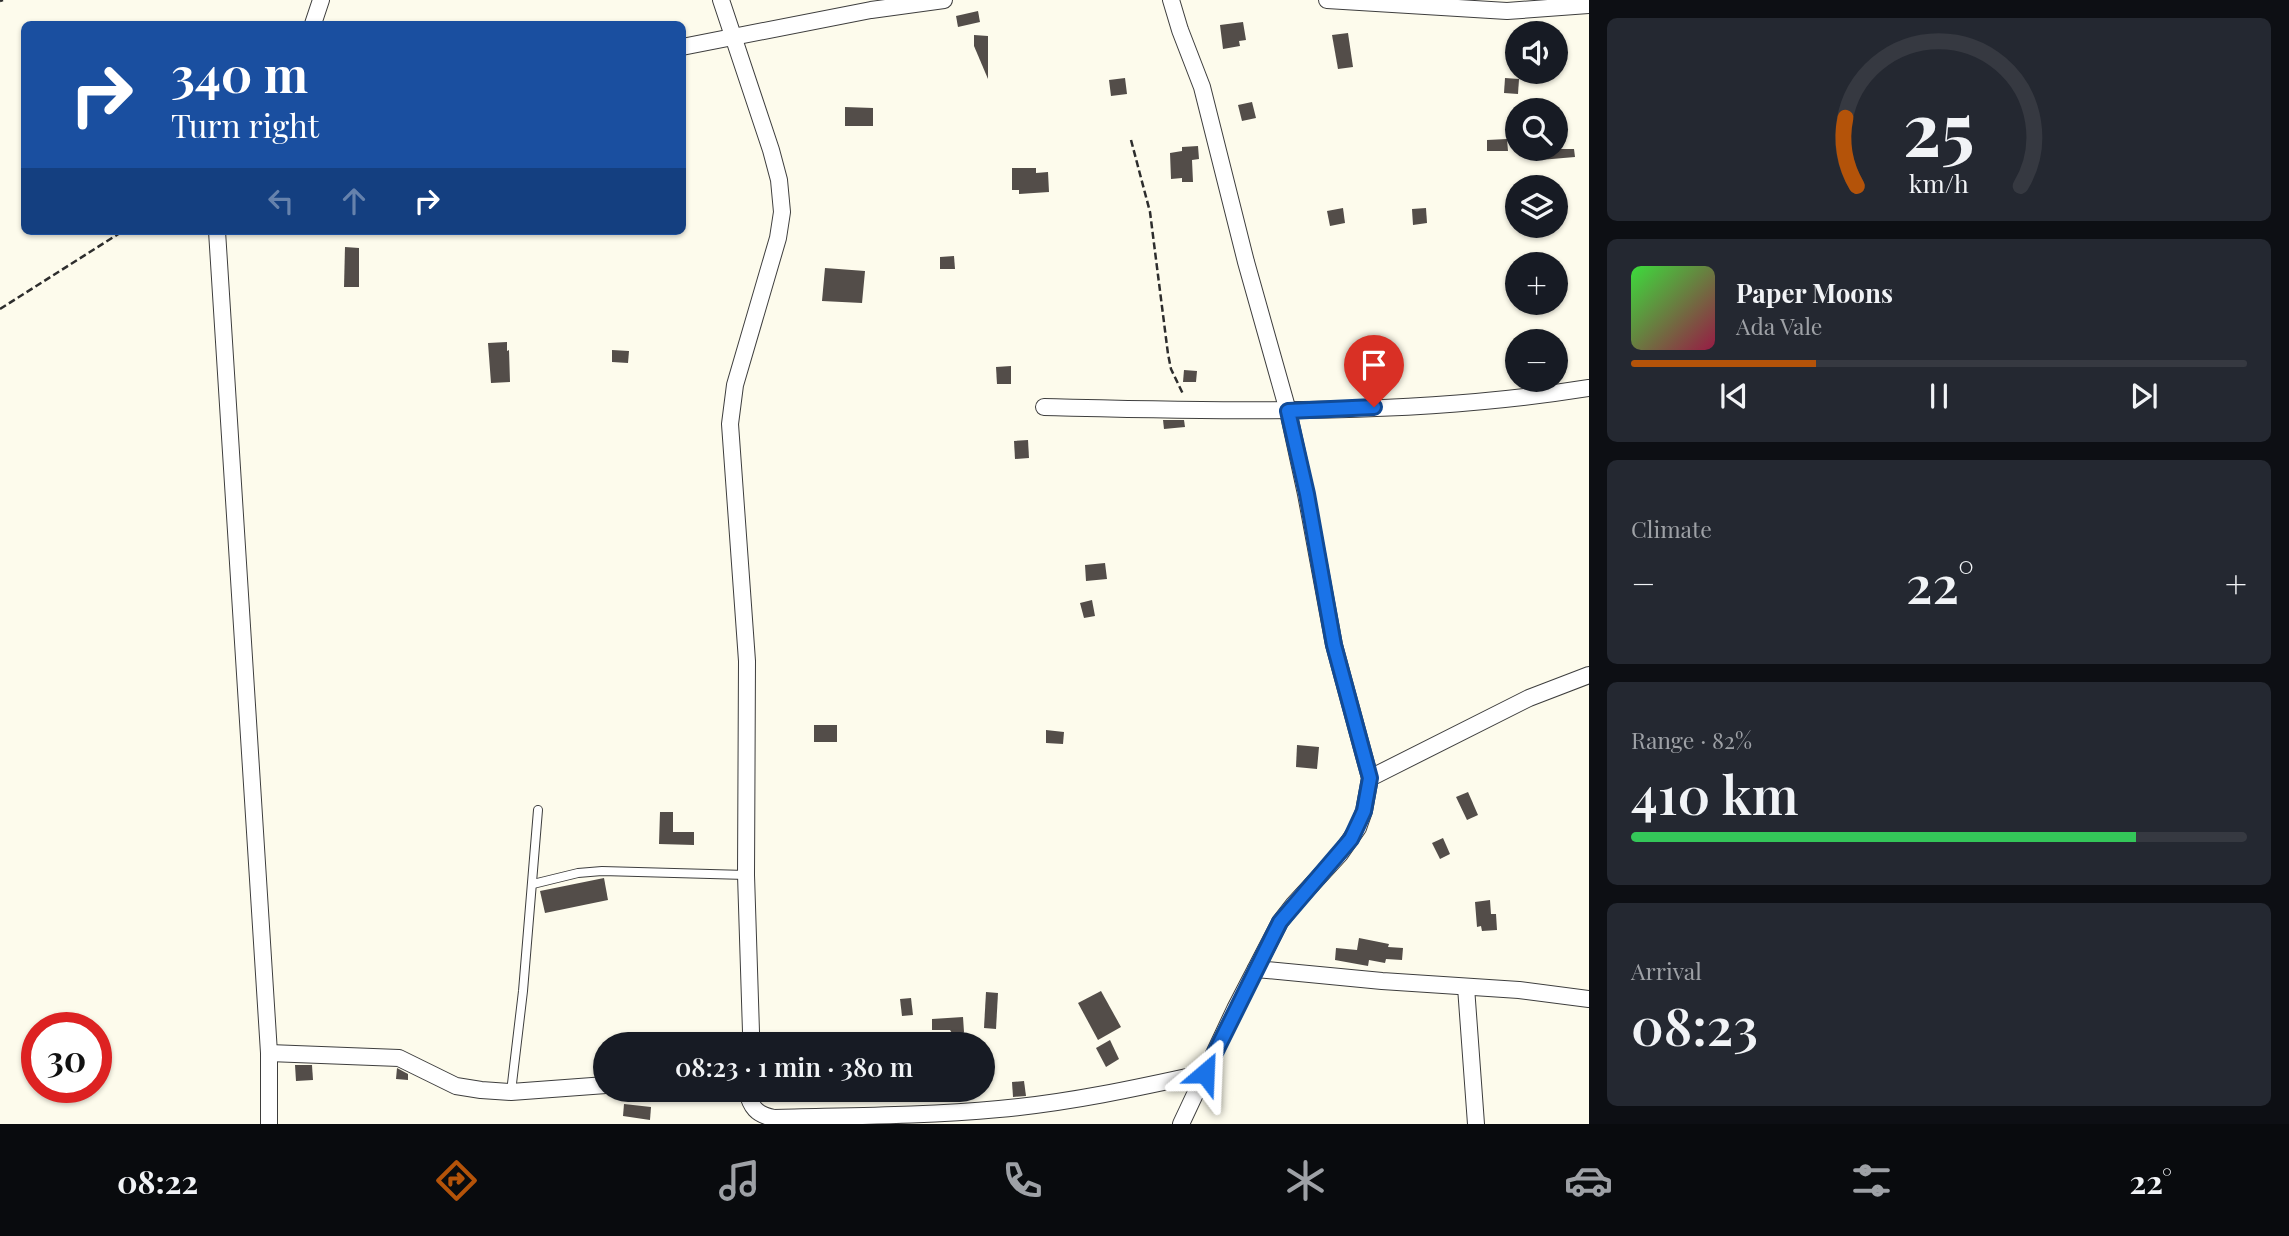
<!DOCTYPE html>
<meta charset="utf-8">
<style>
:root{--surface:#171b24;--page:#242831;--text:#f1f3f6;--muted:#9ea1a6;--line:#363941;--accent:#b45309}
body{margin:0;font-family:"Playfair Display",serif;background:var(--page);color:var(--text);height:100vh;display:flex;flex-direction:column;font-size:26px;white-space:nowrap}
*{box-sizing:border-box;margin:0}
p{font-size:23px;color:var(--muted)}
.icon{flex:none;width:38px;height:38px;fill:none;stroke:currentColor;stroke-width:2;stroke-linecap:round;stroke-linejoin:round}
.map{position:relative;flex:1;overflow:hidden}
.side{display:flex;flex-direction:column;gap:18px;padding:18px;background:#0d0f14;width:700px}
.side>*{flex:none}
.guide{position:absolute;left:21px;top:21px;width:665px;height:214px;border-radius:10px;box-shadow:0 2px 5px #0004;background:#1a4fa0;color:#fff;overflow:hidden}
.controls{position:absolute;left:1505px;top:21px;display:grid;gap:14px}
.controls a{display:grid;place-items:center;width:63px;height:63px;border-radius:50%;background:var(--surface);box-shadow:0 2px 5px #0004;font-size:35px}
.speed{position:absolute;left:21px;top:1012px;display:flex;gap:14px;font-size:35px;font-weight:700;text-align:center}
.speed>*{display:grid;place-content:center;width:91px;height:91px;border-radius:50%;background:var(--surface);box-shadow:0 2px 5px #0004;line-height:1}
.speed .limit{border:10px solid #d22;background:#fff;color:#111}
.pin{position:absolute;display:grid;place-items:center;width:60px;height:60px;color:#fff;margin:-72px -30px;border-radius:50% 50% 50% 0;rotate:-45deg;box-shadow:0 0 7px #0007}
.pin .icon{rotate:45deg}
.me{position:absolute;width:77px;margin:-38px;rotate:26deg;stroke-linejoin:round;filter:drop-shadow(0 0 5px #0008)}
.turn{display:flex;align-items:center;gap:24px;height:147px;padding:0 35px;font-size:32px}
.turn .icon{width:91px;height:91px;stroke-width:2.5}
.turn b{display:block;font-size:49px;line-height:60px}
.lanes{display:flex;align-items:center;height:66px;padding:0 35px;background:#0003;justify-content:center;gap:35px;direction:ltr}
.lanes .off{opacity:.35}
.big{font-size:52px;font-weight:600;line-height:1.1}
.side .tile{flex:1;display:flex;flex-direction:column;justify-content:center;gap:10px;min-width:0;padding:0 24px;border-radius:10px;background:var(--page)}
.side .dial{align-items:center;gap:0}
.dial svg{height:182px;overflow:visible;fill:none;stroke:var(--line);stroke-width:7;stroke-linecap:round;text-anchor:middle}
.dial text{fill:var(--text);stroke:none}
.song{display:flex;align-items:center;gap:21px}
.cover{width:84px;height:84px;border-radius:10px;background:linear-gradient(135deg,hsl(120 70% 55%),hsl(340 70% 35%))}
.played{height:7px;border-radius:4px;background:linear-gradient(90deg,var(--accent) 30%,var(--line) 30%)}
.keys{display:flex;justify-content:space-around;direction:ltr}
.heat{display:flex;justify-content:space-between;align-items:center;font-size:38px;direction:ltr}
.charge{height:10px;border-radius:5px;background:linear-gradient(90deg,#34c759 82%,var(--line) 0)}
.trip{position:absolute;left:593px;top:1032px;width:402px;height:70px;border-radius:35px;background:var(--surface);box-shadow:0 2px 5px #0004;font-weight:600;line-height:70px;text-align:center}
.tab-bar{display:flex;height:112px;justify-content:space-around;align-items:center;background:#090b0e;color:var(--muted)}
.tab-bar .icon{width:49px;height:49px}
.tab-bar .current{color:var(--accent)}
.tab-bar b{font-size:32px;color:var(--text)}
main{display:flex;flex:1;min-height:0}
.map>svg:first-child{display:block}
.building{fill:#534d49}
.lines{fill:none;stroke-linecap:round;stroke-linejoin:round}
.service-casing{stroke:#3e3e3e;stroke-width:10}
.minor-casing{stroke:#3e3e3e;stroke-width:18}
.path{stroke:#2d2d2d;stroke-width:2.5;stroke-dasharray:7 3.5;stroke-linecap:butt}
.service{stroke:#fff;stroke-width:8}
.minor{stroke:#fff;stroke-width:16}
.route-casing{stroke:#114b97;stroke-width:18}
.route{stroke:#1a73e8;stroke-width:12}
</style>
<main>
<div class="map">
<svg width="1589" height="1124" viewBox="0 0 1589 1124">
<rect width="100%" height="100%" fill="#fdfbec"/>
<g class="building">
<path d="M978 11 980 22 958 27 956 16Z"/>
<path d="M1243 22 1246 40 1239 41 1240 46 1223 49 1220 25Z"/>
<path d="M1348 33 1353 67 1338 69 1332 35Z"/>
<path d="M974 35 988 36V79L974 46Z"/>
<path d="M1125 78 1127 94 1111 96 1109 80Z"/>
<path d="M1505 78 1519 79 1518 94 1504 93Z"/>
<path d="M1252 102 1256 118 1242 121 1238 105Z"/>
<path d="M845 107 873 108V126H845Z"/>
<path d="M1507 139 1508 151H1487V140Z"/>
<path d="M1198 146 1199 159 1192 160 1193 182H1182V178L1171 179 1170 153 1182 151V147Z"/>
<path d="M1539 149H1574L1575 157 1540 160Z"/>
<path d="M1012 168H1036V173L1048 172 1049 192 1019 194V190H1012Z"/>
<path d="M1343 208 1345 223 1330 226 1327 211Z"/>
<path d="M1426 208 1427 223 1413 225 1412 209Z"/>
<path d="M345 247 359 248V287H344Z"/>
<path d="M954 256 955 269H940V257Z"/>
<path d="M825 268 865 271 862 303 822 301Z"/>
<path d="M507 342V351L509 350 510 382 491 383 488 343Z"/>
<path d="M612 350 629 351 628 363 612 362Z"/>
<path d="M1011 366V384H997L996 367Z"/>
<path d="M1184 370 1197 371 1196 382H1183Z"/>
<path d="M1163 420H1184L1185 427 1164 429Z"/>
<path d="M1028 440 1029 458 1015 459 1014 441Z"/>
<path d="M1105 563 1107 579 1086 581 1085 565Z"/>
<path d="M1092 600 1095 616 1084 618 1080 603Z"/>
<rect x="814" y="725" width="23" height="17"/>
<path d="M1046 730 1064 732 1063 744 1046 743Z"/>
<path d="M1297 745 1319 747 1317 769 1296 767Z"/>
<path d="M1468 792 1478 815 1467 820 1456 797Z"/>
<path d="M660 812H673V832H694V845L659 844Z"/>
<path d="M1443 838 1450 854 1440 859 1432 843Z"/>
<path d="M604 878 608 900 545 913 540 891Z"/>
<path d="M1490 900 1491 914H1496L1497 930 1482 931 1481 926 1477 927 1475 902Z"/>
<path d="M1359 938 1389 944 1388 947 1403 948 1402 960 1386 959 1385 963 1369 960 1368 966 1335 960 1336 948 1357 950Z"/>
<path d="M1101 991 1121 1027 1098 1040 1078 1003Z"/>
<path d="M986 992 998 993 996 1029 984 1028Z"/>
<path d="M911 998 913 1015 902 1016 900 999Z"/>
<path d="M963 1017 964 1032 961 1038H955L950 1030H932V1019Z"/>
<path d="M1110 1040 1119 1059 1106 1067 1096 1048Z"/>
<path d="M295 1065H312L313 1080 296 1081Z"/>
<path d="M397 1068 408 1074V1080L396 1079Z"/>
<path d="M1024 1081 1026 1096 1013 1097 1012 1082Z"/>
<path d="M624 1104 651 1107 650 1120 623 1116Z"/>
</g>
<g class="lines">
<defs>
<g id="service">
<path d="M533 884 578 873 602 871 746 875"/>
<path d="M511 1092 523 991 538 810"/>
</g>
<g id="minor">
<path d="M721 0 771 150 779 180 782 212 778 238 735 385 730 424 747 661 746 875 751 1032 749 1045"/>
<path d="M1171 0 1180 30 1202 87 1246 262 1288 411 1306 494 1334 645 1370 778 1364 811 1358 828 1340 854 1294 904 1280 922 1235 1009 1181 1124"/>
<path d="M1327 0 1507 11 1589 5"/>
<path d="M313 24 321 0"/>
<path d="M682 47 871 10 944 0"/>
<path d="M217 231 269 1053V1124"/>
<path d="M1044 407C1225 411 1409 417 1589 388"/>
<path d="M1370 778 1529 698 1589 675"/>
<path d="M1256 969 1382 981 1519 990 1589 999"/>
<path d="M1466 987 1476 1124"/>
<path d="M269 1053 399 1058 456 1086 481 1090 511 1092 606 1085"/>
<path d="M747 1090C750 1107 757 1115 774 1118 849 1116 924 1116 999 1109 1068 1103 1137 1088 1205 1073"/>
</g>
</defs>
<use href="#service" class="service-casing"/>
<use href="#minor" class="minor-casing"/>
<g class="path">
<path d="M0 1 3 0"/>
<path d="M1131 140 1150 212 1168 354 1171 369 1183 394"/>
<path d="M0 309 123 231"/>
</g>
<use href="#service" class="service"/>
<use href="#minor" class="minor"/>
</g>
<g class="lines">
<defs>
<path id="route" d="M1205 1073 1280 922 1351 839 1364 811 1370 778 1334 645 1307 494 1288 411 1374 407"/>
</defs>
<use href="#route" class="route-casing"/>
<use href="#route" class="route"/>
</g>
</svg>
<div class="controls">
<a><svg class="icon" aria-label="sound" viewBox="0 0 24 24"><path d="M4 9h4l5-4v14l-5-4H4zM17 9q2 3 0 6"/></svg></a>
<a><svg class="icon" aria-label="search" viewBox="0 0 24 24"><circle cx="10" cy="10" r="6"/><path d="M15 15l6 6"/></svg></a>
<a><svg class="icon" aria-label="layers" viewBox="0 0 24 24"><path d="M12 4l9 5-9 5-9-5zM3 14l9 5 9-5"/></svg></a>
<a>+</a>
<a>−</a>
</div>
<div class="speed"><div class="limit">30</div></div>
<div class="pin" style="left:1374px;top:407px;background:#d93025"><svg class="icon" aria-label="arrive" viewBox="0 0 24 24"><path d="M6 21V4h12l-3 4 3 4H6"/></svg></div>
<svg class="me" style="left:1205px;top:1073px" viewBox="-20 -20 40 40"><path d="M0-17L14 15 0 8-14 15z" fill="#1a73e8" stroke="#fff" stroke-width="4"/></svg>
<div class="trip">08:23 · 1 min · 380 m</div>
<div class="guide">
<div class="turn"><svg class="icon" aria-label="right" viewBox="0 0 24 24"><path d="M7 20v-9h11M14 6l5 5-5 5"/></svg><div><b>340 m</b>Turn right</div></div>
<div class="lanes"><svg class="icon off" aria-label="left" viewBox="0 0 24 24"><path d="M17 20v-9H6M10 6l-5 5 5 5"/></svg><svg class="icon off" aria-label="ahead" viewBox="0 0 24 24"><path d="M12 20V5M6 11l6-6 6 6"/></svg><svg class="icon" aria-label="right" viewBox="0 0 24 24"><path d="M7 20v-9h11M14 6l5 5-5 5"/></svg></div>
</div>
</div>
<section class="side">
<div class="tile dial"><svg viewBox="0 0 100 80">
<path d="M14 69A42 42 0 1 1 86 69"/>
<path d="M14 69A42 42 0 0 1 9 39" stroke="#b45309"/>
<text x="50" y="56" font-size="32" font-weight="700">25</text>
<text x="50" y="72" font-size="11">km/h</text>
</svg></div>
<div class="tile">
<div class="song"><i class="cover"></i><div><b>Paper Moons</b><p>Ada Vale</p></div></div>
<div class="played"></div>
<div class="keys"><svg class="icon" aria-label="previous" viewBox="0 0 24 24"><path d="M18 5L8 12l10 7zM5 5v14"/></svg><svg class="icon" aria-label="pause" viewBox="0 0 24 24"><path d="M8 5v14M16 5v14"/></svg><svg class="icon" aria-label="next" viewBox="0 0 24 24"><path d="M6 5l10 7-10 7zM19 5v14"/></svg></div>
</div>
<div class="tile"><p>Climate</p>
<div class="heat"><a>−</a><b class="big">22°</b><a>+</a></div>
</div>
<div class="tile"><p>Range · 82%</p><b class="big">410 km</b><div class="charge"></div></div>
<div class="tile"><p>Arrival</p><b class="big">08:23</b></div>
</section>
</main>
<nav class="tab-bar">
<b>08:22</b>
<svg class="icon current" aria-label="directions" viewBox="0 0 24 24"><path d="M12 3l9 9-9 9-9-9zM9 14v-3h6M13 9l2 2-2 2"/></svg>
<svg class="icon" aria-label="music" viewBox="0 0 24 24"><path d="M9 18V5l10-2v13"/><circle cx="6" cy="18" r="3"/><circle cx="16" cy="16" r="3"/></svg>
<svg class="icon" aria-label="phone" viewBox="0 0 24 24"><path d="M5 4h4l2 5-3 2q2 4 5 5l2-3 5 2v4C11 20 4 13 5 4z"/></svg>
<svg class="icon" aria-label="climate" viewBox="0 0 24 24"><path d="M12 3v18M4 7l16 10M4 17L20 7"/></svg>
<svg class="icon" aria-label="car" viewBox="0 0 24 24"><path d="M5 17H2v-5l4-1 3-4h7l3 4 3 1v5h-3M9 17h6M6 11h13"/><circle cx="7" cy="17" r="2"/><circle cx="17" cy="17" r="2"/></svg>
<svg class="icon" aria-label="filters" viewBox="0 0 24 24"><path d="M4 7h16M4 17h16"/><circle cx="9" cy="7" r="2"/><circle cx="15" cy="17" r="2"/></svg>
<b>22°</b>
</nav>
